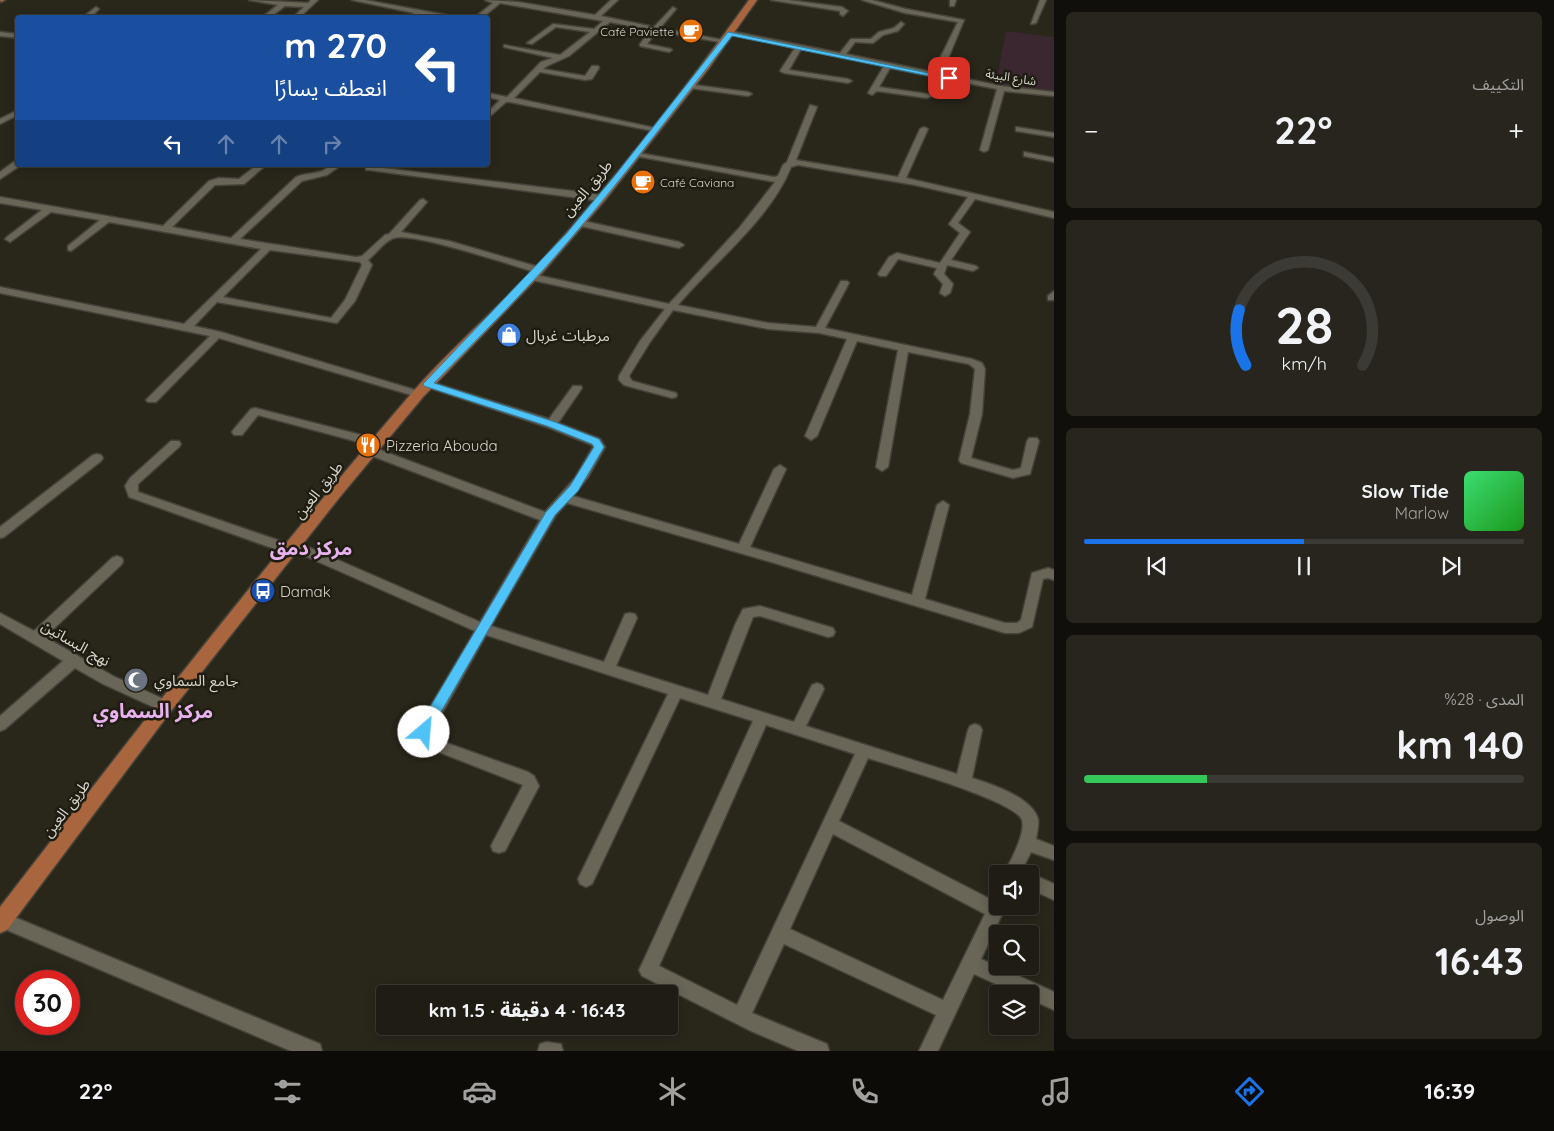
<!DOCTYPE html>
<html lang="ar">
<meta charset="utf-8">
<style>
:root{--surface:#1f1c14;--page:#27251d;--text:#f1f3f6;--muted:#a1a1a0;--line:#3c3a34;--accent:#1a73e8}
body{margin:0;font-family:Quicksand,"Noto Sans Arabic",sans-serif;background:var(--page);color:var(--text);direction:rtl;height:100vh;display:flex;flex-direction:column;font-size:19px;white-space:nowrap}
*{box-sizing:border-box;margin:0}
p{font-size:16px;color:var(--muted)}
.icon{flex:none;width:28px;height:28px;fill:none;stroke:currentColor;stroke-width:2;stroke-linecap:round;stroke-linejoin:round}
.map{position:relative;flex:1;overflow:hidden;direction:ltr}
.sheet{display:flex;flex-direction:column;gap:12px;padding:12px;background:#110f0b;width:500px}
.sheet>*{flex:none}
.top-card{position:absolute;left:15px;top:15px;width:475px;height:152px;border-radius:5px;box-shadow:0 2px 12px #0003,0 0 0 1px var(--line);direction:rtl;background:#1a4fa0;color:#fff;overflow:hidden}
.controls{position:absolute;left:989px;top:865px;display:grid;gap:10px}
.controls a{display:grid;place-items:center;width:50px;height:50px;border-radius:5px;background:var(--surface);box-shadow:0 2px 12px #0003,0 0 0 1px var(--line);font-size:25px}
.speed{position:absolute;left:15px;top:970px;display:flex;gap:10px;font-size:25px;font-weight:700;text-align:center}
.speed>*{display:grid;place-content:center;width:65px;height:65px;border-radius:50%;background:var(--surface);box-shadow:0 2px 12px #0003,0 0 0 1px var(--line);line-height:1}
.speed .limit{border:8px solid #d22;background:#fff;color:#111}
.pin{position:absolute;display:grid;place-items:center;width:42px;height:42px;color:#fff;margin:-21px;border-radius:10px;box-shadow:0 2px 8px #0006}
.me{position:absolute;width:55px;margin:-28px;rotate:27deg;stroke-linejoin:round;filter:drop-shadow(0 0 4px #0008)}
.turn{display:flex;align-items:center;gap:18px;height:105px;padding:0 20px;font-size:22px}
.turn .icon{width:65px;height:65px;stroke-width:2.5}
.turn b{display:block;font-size:35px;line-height:42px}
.lanes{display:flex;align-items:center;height:48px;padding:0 20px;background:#0003;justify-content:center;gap:25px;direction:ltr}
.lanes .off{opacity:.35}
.big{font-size:38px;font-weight:800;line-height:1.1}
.sheet .card{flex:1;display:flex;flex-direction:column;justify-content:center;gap:8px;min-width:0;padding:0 18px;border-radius:8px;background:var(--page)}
.sheet .dial{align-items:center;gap:0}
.dial svg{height:130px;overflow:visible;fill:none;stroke:var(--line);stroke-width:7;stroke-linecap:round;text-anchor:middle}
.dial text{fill:var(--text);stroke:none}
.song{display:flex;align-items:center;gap:15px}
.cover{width:60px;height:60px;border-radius:8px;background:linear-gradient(135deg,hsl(140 70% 55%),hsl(120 70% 35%))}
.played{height:5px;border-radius:2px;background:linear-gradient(90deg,var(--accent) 50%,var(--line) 50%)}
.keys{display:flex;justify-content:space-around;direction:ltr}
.heat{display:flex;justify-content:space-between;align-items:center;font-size:28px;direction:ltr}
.charge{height:8px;border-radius:4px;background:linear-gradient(90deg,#34c759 28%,var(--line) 0)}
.trip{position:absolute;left:376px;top:985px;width:302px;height:50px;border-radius:5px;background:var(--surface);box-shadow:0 2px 12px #0003,0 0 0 1px var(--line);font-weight:800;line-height:50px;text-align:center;direction:rtl}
.dock{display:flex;height:80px;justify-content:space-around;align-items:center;background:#0c0b08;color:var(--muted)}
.dock .icon{width:35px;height:35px}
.dock .selected{color:var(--accent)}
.dock b{font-size:22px;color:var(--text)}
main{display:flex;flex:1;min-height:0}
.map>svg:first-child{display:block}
.education{fill:#3a272f}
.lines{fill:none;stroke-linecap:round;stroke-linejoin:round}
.minor-casing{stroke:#454239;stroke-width:3}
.major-casing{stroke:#454239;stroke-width:3}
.minor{fill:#696658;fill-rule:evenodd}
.major{fill:#a9653d;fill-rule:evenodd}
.route{fill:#4fc3f7;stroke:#337fa1}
.labels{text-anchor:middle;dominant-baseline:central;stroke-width:5;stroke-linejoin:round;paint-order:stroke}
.far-poi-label{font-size:12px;fill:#d5d4cc;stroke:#1f1d11;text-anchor:end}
.far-street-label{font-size:12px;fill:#d5d4cc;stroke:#1f1d11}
.street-label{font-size:15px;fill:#d5d4cc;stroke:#1f1d11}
.poi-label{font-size:15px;fill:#d5d4cc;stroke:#1f1d11;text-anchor:start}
.district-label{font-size:20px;font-weight:bold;fill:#e7b2ee;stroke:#1f1d11}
</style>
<main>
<section class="sheet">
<div class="card"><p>التكييف</p>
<div class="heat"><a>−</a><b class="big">22°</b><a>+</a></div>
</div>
<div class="card dial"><svg viewBox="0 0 100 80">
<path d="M14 69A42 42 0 1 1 86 69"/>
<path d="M14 69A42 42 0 0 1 10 35" stroke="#1a73e8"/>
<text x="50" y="56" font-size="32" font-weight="700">28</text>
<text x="50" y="72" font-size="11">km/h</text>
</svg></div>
<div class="card">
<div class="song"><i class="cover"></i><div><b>Slow Tide</b><p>Marlow</p></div></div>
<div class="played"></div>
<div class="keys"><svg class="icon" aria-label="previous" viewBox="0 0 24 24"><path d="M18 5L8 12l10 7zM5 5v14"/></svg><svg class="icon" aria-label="pause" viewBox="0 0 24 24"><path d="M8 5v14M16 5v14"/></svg><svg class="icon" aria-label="next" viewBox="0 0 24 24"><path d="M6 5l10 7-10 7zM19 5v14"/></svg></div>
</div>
<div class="card"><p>المدى · 28%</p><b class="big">140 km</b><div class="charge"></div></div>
<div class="card"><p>الوصول</p><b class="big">16:43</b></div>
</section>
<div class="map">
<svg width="1054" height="1051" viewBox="0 0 1054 1051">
<rect width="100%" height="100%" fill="#29261a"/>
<path class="education" d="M1006 31 1054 37V93L1001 86 996 83Z"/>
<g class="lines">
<defs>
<g id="minor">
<path d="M249 0 308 3 311 0H318L299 18H292L304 7 285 6 269 18H261L278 5Z"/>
<path d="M352 0H365L462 18H443L420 14 416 18H408L414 13Z"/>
<path d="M485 0 518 2 595 15 611 0H618L601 16 654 27 673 7 676 9 660 28 728 41 725 43 657 31 647 44 671 49 672 50 669 52 640 46V44L651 30 610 22 569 56 547 66 543 69 585 76 592 66H598L599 68 592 79 585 80 540 72 514 98 655 128H658V132L510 102H506L488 118V112L500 100 488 97V93L507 97 541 62 553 58 504 47V45L560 55 590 32 556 27 532 44 527 43 553 24 594 29 603 21 500 3 482 18H474L493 3Z"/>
<path d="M771 0H788L842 7 848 11 843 16 840 14V11Z"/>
<path d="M862 0H872L906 9 964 20 947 61 938 73 1001 86 1054 92V96L1004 91 988 150 984 152 980 150 997 89 890 68 879 87 927 94 931 96 927 98 877 91 872 95 868 93 884 66 801 49 789 70 848 79 852 81 848 83 784 73 780 71 795 48 727 33 730 31 840 53 851 39H871L879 32 894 28 901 22 904 24 898 31 883 35 873 43 855 42 846 54 932 72C942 57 949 39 958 22L905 13Z"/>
<path d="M950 0H956L954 6H950Z"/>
<path d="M1040 0H1046L1036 23 1031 24Z"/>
<path d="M96 7 99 9 90 18H82Z"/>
<path d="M0 32 18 34V38L0 36Z"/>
<path d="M687 84 748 92 752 94 748 96 690 88 686 86Z"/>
<path d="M810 105 817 107 796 160 898 177 920 129 924 127 928 129 906 178 1054 212V218L975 199 958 223 970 232 951 260 976 266 978 268 973 271 947 265 944 274 953 284 950 293 945 296 940 293 943 284 934 274 937 268 898 259 886 276H880L878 274 889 257 897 253 940 263 960 233 949 224 968 197 915 185 798 165 791 167C770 220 714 262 678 305L768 323 816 327 841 281H847L849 283 825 328 972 359 982 363 985 369 982 414 971 458 1013 470 1021 468 1027 441 1029 438H1037L1039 441 1030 474 1013 478 961 463 959 460 970 414 975 369 969 364 908 352 888 467 882 471 876 467 898 350 857 341 817 436 811 440 805 436 847 339 819 333 768 329 673 310 650 342 629 376 632 381 676 393 677 395 676 397 672 398 624 385 619 380V376L640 341 665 309 532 280 527 277 532 274 669 304 740 227 775 182 636 156 632 154 633 152 774 177 778 176 783 165 787 162Z"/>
<path d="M18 110V115L0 124V119Z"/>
<path d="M1016 127 1054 133V137L1016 131Z"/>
<path d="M1024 152 1054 158V162L1024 156Z"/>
<path d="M15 161H18V165H21L0 179V172Z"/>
<path d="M257 165H266L244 184 215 185 172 227 231 238 296 177C305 173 313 174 322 171 328 168 330 165 337 165V168L327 175 302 181 240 239 356 257 362 256 385 235 389 234 420 200 423 199 427 202 401 232 449 241 542 268 544 270 539 273C513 266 414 232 394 238 384 241 376 254 368 260L372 265 355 301 337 323 217 302 194 326 221 332 422 392 423 394 418 397 219 338 156 402H148L146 400 210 336 0 293V287L184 324 261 249 109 222 71 251 68 250V246L100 220 51 212 10 242 5 239 7 237 42 210 0 203V197L163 226 209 181 219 178 239 179ZM270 250 360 262 362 265 345 300 331 318 223 297Z"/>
<path d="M366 166 572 191 601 195 605 198 601 201 369 170H366Z"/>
<path d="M579 220 679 242 684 245 679 248 576 225V221Z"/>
<path d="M1054 291V300H1048V296Z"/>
<path d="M428 381 549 419 573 386H581L582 388 558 423 600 439 605 447 588 477 573 496 739 544 774 469 780 465 786 469 750 547 912 595 937 505 943 501 949 505 925 599 1005 623H1017L1021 620 1032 573 1048 568 1054 570V580L1048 578 1043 579 1032 627 1019 633H1005L771 562 567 503 556 515 491 626 604 662 625 614 630 613 635 614 637 618 616 666 708 695 735 625 743 609 760 606 833 628 835 632 833 636 828 637 760 616 753 617 721 699 794 722 812 685 817 683 822 685 824 689 806 726 957 774 968 730 970 726 975 724 980 726 982 730 972 778C991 784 1032 797 1038 819 1039 826 1037 832 1036 839L1054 846V860L1031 852 1020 874H1004C1010 861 1026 834 1022 820 1015 800 892 766 868 758L839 821 992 900 998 897V906H1006L981 959 1054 992V1010L1030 999V994H1018L974 974 938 1051H919L936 1015 784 944 752 1013 827 1044 829 1051H798L751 1031 642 976 639 970 642 964 753 721 680 698 592 884 586 887 580 884 578 879 668 694 486 635 432 731 434 736 441 741 528 772 534 776 539 786 505 851 499 853 493 851 491 846 523 785 431 749C421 744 414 735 420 724L475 631 296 552 291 555 286 553 129 497 125 486 130 478 171 441H179L181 444 179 447 138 484V492L289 544 294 541 299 543 480 622 540 520 367 454 365 451 367 448H375L545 512 575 478 593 447 592 445 547 427 424 386 423 384ZM766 725 855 754 737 1005 659 966ZM833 834 985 914 943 1000 790 929Z"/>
<path d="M255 408 381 440 383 443 377 447 258 415 242 435H234L232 432 234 429 251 409Z"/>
<path d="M97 454 101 455 103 458 101 461 4 537 0 538V527L93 455Z"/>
<path d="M117 556 122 558 123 561 122 564 45 637 113 676 170 702 172 706 170 710 165 712 160 710 103 684 75 668 5 729 0 731V716L63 661 0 624V613L34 631 112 558Z"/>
<path d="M1030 873 1054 884V900L1030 889Z"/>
<path d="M2 912 320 1044 322 1051H291L0 927V913Z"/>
<path d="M547 1042 561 1044 563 1051H538L540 1044Z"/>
</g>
<g id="major">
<path d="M0 0H5L1 2Z"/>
<path d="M749 0H757L709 68 605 200 543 272 423 397 339 498 171 711 7 930 0 933V907C134 733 268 560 411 394 449 350 495 311 535 268 612 184 683 92 749 0Z"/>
</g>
</defs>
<use href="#minor" class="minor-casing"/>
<use href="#major" class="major-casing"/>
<use href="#minor" class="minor"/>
<use href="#major" class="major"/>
</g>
<path class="route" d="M728 32 952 78 949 80 732 36C679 103 628 172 572 237 529 288 481 335 434 383L555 422 599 439 604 447 578 491 555 515 431 729 429 736 424 738 419 736 417 732 420 724 546 512 570 486 594 447 592 444 547 426 424 386 423 384 566 234 617 173Z"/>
<defs>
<symbol id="cafe-disc" viewBox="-11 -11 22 22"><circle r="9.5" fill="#e8710a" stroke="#1f1d11"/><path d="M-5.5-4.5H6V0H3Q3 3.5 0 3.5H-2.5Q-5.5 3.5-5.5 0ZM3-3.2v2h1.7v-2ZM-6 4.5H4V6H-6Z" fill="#fff"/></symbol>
<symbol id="shop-disc" viewBox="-11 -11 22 22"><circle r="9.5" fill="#3f7fe0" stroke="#1f1d11"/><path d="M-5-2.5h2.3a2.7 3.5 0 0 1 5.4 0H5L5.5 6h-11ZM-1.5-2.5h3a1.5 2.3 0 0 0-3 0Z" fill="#fff"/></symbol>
<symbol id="restaurant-disc" viewBox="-11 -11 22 22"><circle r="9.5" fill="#e8710a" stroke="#1f1d11"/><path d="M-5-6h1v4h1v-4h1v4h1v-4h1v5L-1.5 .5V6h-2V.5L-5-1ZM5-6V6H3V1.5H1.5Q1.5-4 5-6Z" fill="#fff"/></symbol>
<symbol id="bus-disc" viewBox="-11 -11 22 22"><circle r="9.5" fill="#1a4fb4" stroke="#1f1d11"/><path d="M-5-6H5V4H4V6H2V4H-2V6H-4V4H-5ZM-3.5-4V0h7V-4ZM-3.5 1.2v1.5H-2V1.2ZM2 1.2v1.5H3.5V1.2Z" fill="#fff"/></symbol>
<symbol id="mosque-disc" viewBox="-11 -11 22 22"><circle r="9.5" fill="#6b7280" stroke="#1f1d11"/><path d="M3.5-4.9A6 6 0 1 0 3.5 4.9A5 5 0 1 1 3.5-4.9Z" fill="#fff"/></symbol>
</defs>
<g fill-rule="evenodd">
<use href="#cafe-disc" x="677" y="17" width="28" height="28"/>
<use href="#cafe-disc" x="629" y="168" width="28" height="28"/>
<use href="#shop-disc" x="495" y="321" width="28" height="28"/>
<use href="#restaurant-disc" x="354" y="431" width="28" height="28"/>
<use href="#bus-disc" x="249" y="577" width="28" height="28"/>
<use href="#mosque-disc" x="122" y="666" width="28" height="28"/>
</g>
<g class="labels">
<g class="far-poi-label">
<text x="674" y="31">Café Paviette</text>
<text x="660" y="182" text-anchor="start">Café Caviana</text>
</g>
<g class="far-street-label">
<text transform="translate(1011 77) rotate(9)">شارع البيئة</text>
</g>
<g class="street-label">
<text transform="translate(587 188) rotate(-50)">طريق العين</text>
<text transform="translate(318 490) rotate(-51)">طريق العين</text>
<text transform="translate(76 643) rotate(30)">نهج البساتين</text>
<text transform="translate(66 808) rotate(-53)">طريق العين</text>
</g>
<g class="poi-label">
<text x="526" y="335">مرطبات غربال</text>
<text x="386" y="445">Pizzeria Abouda</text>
<text x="280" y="591">Damak</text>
<text x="154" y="680">جامع السماوي</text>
</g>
<g class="district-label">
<text x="311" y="547">مركز دمق</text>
<text x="153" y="710">مركز السماوي</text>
</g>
</g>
</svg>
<div class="controls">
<a><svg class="icon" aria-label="sound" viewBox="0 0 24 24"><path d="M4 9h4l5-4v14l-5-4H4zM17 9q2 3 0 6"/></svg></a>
<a><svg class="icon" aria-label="search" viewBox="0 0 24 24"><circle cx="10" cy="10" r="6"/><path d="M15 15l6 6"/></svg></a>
<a><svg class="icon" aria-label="layers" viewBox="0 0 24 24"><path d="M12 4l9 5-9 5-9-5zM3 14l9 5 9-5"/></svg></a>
</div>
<div class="speed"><div class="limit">30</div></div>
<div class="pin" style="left:949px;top:78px;background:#d93025"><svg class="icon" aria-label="arrive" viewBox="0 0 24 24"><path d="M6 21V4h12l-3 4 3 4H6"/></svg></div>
<svg class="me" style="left:424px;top:732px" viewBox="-20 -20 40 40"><circle r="19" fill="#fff"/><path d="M0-13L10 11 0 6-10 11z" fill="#4fc3f7"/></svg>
<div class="trip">16:43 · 4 دقيقة · 1.5 km</div>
<div class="top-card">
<div class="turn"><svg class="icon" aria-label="left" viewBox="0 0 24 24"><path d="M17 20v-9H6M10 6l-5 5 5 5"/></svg><div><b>270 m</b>انعطف يسارًا</div></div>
<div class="lanes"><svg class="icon" aria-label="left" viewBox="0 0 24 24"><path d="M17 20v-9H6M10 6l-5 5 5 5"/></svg><svg class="icon off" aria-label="ahead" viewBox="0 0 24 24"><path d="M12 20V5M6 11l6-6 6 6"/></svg><svg class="icon off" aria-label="ahead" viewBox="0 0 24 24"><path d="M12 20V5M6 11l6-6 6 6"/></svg><svg class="icon off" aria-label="right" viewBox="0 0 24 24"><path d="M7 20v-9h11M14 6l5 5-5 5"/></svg></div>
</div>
</div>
</main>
<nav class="dock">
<b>16:39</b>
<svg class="icon selected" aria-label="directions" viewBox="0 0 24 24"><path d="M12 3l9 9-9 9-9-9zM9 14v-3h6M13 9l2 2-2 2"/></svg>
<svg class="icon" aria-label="music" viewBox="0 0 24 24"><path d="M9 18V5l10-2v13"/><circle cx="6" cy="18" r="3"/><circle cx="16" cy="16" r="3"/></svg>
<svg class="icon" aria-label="phone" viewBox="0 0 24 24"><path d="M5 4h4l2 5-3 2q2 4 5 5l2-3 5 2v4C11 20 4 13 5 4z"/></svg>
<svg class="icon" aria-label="climate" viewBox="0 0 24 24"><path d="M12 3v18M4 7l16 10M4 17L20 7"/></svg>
<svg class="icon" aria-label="car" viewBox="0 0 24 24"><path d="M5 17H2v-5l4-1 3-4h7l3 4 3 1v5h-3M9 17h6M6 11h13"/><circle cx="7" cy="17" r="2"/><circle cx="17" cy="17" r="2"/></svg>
<svg class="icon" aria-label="filters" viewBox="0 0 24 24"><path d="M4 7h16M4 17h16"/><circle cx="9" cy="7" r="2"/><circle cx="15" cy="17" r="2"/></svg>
<b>22°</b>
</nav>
